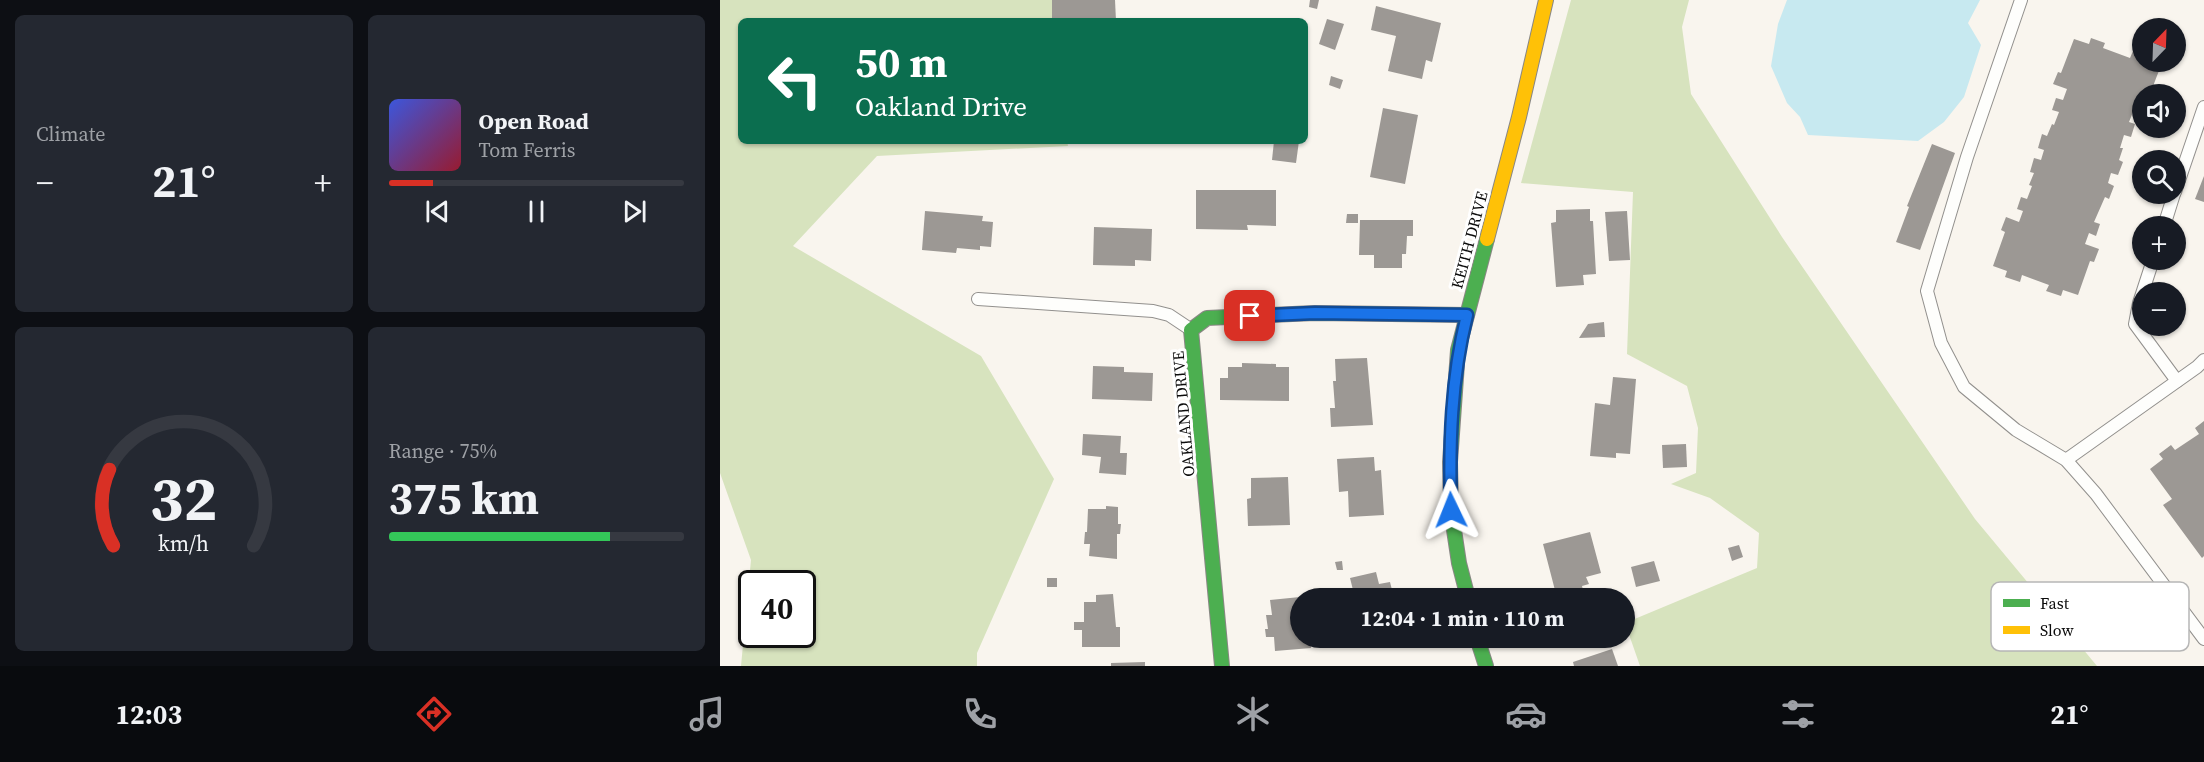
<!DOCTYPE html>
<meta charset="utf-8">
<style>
:root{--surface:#171b24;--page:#242831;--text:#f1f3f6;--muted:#9ea1a6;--line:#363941;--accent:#d93025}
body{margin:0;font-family:"Source Serif 4",serif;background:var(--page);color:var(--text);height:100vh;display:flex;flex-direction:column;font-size:22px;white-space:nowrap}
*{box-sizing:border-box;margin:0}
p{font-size:20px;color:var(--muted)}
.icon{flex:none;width:33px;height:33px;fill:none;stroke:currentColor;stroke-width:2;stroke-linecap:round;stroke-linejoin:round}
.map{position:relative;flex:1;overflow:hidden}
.sheet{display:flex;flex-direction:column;gap:15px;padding:15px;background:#0d0f14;width:720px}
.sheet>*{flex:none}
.top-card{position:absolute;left:18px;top:18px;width:570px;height:126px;border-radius:9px;box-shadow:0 2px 4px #0004;background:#0b6e4f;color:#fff;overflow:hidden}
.needle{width:39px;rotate:23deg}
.buttons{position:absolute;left:1412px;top:18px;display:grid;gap:12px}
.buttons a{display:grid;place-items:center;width:54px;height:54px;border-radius:50%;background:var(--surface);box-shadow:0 2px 4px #0004;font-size:30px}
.speed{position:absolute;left:18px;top:570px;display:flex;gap:12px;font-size:30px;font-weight:700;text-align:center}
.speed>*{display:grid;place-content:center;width:78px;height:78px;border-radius:50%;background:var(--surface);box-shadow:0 2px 4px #0004;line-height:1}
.speed .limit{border:3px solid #111;border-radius:9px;background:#fff;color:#111}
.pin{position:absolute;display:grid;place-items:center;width:51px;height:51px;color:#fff;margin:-26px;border-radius:12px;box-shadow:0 3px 9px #0006}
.me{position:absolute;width:66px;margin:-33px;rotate:358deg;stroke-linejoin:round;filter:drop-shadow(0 0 4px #0008)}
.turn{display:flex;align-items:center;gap:21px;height:126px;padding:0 18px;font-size:27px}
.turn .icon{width:78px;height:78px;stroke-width:2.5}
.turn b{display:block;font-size:42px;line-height:51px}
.big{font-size:45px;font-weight:700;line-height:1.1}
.sheet .widget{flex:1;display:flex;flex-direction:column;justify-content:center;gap:9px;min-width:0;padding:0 21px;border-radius:9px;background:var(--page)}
.sheet .dial{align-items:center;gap:0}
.dial svg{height:156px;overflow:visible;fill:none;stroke:var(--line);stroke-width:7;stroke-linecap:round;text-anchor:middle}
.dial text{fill:var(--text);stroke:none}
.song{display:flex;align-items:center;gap:18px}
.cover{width:72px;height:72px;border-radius:9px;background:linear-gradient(135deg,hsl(230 70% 55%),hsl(350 70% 35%))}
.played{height:6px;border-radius:3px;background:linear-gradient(90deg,var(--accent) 15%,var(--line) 15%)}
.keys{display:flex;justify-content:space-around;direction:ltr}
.heat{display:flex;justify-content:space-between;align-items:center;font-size:33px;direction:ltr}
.charge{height:9px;border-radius:4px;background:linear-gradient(90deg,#34c759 75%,var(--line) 0)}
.sheet .tiles{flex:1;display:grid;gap:15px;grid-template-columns:repeat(2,1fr)}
.trip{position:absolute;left:570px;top:588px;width:345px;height:60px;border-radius:30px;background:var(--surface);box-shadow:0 2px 4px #0004;font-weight:700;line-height:60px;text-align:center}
.tabs{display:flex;height:96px;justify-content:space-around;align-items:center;background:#090b0e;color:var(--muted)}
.tabs .icon{width:42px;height:42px}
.tabs .on{color:var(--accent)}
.tabs b{font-size:27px;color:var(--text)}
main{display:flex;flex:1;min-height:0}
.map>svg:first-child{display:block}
.forest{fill:#d7e3be;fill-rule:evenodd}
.water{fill:#c7e9f0}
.building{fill:#9c9894}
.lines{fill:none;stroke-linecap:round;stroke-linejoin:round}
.lane-casing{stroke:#92908d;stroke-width:14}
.fast-casing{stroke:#898784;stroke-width:16}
.slow-casing{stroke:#898784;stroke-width:16}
.lane{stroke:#fefefc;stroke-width:12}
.fast{stroke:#4caf50;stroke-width:14}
.slow{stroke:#ffc107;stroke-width:14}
.route-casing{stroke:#114b97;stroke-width:15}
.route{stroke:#1a73e8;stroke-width:10}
.labels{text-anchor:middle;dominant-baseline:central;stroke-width:6;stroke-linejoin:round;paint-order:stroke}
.street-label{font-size:16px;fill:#0b0b0b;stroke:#fff}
.key{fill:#fff;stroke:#b6b6b6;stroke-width:1.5}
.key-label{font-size:16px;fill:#0b0b0b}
</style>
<main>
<section class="sheet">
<div class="tiles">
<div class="widget"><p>Climate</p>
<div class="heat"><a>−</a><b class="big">21°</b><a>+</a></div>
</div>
<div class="widget">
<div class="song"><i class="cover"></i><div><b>Open Road</b><p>Tom Ferris</p></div></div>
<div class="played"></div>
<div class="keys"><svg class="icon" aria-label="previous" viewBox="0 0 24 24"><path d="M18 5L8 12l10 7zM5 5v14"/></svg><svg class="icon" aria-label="pause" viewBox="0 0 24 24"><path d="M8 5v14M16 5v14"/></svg><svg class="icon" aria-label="next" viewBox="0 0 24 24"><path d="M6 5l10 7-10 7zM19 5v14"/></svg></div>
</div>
<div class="widget dial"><svg viewBox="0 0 100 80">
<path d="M14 69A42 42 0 1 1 86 69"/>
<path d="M14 69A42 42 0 0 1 12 30" stroke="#d93025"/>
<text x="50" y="56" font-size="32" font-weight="700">32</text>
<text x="50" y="72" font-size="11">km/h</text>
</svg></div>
<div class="widget"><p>Range · 75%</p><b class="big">375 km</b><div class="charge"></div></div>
</div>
</section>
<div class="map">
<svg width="1484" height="666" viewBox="0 0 1484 666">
<rect width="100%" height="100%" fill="#f9f5ee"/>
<g class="forest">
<path d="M0 0H335L337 21H21V141H347L348 146 157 156 73 246 261 356 334 479 257 653V666H21L31 560 0 473ZM32 584H82V634H32Z"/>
<path d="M851 0H969L962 27 971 94 1062 237 1255 519 1377 666H920L905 623 1037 568 1039 533 990 498 951 484 976 473 978 428 967 386 907 354 913 192 801 183Z"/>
</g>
<path class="water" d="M1067 0H1260L1248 23 1261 45 1244 97 1224 122 1198 141 1088 135 1080 117 1067 103 1051 66 1058 24Z"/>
<g class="building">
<path d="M332 0H395L396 21H332Z"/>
<path d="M590 0H599L597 9 589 7Z"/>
<path d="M656 6 721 23 712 62 706 60 702 79 668 71 676 36 651 30Z"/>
<path d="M607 19 624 24 615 50 599 44Z"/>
<path d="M1371 38 1385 43 1383 48 1410 58 1413 51 1422 55V62L1440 68 1430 94H1422V115L1413 112 1409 122 1415 124 1411 137 1404 135 1400 148H1403L1399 160 1403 162 1398 175 1391 173 1388 183 1394 186 1389 199 1385 197 1374 222 1380 224 1376 236 1369 233 1365 244 1379 249 1374 262 1370 261 1358 295 1343 290 1341 296 1326 291 1329 285 1302 275 1300 282 1285 277 1287 271 1273 266 1285 232 1281 230 1286 217 1299 222 1303 211 1297 209 1301 197 1307 199 1312 186 1309 185 1314 173 1310 172 1314 158 1321 160 1324 150 1318 148 1322 134 1327 136 1332 124 1334 125 1339 112 1332 110 1336 98 1343 100 1347 89 1333 84 1338 72 1341 73 1354 39 1369 44Z"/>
<path d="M611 76 623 80 620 89 609 85Z"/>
<path d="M663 108 698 115 685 184 650 177Z"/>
<path d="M554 141H579L576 163 552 160Z"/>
<path d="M1212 144 1235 153 1200 250 1176 242 1189 207 1187 206Z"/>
<path d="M1484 176V202L1475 199Z"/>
<path d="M476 190H556V226L527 225 528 230 476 229Z"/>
<path d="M870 209V221H873L876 274 863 275 864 285 836 287 831 223 836 222V210Z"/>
<path d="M205 211 263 216 262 221 273 222 271 247 260 246V250L237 248 236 253 202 250Z"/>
<path d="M907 211 910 260 889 261 885 212Z"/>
<path d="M627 214H638V223H626Z"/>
<path d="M640 220H693V236H687L686 254H682V268H654V255H639Z"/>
<path d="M374 227 432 229 431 261 415 260V266L373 265Z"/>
<path d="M884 322 885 337 859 338 868 324Z"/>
<path d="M647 358 653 425 611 427 610 408H615L613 381H616L615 359Z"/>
<path d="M522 363 556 364V367H569V401L500 400V378H508V367H522Z"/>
<path d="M373 366 404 367V372L433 373 432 401 372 399Z"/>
<path d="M893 377 916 379 910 454 896 453V458L870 456 875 403 890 405Z"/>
<path d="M1484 421V556L1482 558 1443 505 1452 499 1430 469 1443 459 1439 454 1451 445 1455 450 1479 434 1475 428Z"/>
<path d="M363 434 401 436 400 453H407L406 475 379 473 381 457 362 455Z"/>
<path d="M966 444 967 467 943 468 942 445Z"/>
<path d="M654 457 655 471 661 470 664 515 629 517 628 491 619 492 617 459Z"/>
<path d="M568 477 570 525 528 526 527 499 531 498V478Z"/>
<path d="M386 506 398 507V524H401L400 534H397V559L369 556 370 544H364L365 532H367L368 509H386Z"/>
<path d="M870 532 881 573 866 577 869 584 862 586 865 598H837L823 544Z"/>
<path d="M1019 545 1023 557 1012 561 1008 548Z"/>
<path d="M622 561 623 570H617L615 562Z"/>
<path d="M934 561 940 581 916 587 911 567Z"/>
<path d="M656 572 659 584 670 582 674 598H635L630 578Z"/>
<rect x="327" y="578" width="10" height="9"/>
<path d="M393 594 396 627H400V647H362V630H354V622H364V602H376V595Z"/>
<path d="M580 597V638H590L591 648 555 651 554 637H546L545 629H548L546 615H552L550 600Z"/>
<path d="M892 649 898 666H854L853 662Z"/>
<path d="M425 662V666H391V663Z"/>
</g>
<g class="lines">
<defs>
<g id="lane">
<path d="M1301 0 1247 157 1207 291 1221 343 1244 387 1296 430 1346 460 1376 494 1484 639"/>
<path d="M1455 192 1484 107"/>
<path d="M1444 226 1454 194"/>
<path d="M1433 260 1419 303 1415 324 1457 381"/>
<path d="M258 299 433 311 449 315 470 329"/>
<path d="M1346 460 1477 367 1484 360"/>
</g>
<g id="fast">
<path d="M748 598 739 563 731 510 730 462 738 350 767 239"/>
<path d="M757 638 766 666"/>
<path d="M502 666 471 330 487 318 595 313 747 315"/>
</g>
<path id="slow" d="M767 239 799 117 826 0"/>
</defs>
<use href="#lane" class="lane-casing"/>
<use href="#fast" class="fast-casing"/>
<use href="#slow" class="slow-casing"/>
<use href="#lane" class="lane"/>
<use href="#fast" class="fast"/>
<use href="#slow" class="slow"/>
</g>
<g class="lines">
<defs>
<path id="route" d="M530 316 595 313 747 315C731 379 729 444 731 510"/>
</defs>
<use href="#route" class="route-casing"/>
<use href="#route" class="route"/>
</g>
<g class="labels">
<g class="street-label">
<text transform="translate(749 240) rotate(-75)">KEITH DRIVE</text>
<text transform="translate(463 414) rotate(-95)">OAKLAND DRIVE</text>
</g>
</g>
<rect x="1271" y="582" width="198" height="69" rx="9" class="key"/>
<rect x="1283" y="599" width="27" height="8" fill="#4caf50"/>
<rect x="1283" y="626" width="27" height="8" fill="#ffc107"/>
<g class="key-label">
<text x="1320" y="609">Fast</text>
<text x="1320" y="636">Slow</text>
</g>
</svg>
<div class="buttons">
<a><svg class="needle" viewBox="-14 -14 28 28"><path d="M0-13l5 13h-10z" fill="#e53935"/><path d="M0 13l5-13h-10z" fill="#9ea1a6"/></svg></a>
<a><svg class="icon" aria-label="sound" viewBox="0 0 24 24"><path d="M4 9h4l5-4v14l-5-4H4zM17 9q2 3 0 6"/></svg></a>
<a><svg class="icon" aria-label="search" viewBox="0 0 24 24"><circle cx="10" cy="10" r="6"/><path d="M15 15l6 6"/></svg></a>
<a>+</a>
<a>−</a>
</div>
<div class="speed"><div class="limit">40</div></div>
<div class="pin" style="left:530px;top:316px;background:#d93025"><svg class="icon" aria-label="arrive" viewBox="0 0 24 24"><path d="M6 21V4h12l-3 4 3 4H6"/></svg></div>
<svg class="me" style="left:731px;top:510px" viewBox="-20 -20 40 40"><path d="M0-17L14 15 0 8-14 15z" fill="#1a73e8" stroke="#fff" stroke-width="4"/></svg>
<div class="trip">12:04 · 1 min · 110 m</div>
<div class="top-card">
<div class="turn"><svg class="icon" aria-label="left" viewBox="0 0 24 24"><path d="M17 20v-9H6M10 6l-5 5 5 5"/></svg><div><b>50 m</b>Oakland Drive</div></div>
</div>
</div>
</main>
<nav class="tabs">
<b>12:03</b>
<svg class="icon on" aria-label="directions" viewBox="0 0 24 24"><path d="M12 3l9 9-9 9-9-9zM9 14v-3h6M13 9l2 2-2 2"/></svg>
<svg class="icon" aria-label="music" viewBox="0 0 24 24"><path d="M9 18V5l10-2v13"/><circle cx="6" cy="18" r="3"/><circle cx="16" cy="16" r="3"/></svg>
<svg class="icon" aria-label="phone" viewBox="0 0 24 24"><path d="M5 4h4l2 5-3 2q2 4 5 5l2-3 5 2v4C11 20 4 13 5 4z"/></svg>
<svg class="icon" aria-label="climate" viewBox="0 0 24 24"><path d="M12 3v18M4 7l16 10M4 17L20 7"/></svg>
<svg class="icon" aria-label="car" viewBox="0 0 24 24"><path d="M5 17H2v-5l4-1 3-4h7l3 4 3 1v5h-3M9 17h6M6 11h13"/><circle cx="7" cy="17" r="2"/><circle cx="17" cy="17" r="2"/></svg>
<svg class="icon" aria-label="filters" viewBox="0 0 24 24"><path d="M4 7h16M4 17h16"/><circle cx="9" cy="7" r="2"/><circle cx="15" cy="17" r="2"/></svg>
<b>21°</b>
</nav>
